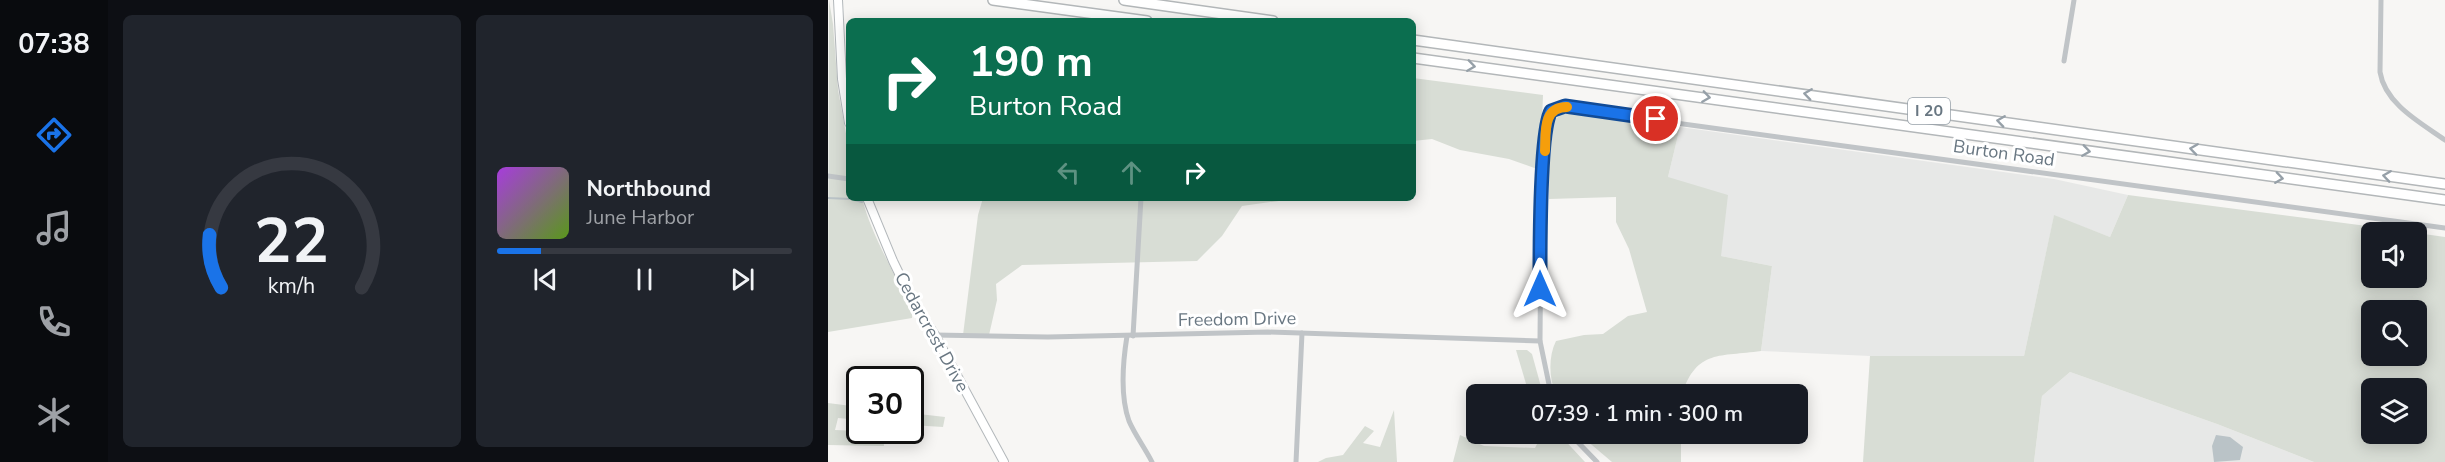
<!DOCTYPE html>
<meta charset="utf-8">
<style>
:root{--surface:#171b24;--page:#20242c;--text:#f1f3f6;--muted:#9ea1a6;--line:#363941;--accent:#1a73e8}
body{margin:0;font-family:"Nunito Sans",sans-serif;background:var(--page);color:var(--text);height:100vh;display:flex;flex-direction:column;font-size:22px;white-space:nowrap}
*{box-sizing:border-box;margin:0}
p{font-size:20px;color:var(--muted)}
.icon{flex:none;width:33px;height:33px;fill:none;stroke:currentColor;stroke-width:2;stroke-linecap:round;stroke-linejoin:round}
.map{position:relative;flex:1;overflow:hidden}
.details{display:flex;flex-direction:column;gap:15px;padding:15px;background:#0d0f14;width:720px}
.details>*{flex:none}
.top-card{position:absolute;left:18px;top:18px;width:570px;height:183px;border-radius:9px;box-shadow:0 3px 15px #0003;background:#0b6e4f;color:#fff;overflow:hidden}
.fabs{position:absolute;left:1533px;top:222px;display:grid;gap:12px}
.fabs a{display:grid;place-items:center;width:66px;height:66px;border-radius:9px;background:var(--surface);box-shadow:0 3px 15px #0003;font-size:30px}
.speed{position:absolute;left:18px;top:366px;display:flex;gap:12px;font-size:30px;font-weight:700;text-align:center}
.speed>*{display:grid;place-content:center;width:78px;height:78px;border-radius:50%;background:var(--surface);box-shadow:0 3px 15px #0003;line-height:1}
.speed .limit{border:3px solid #111;border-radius:9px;background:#fff;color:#111}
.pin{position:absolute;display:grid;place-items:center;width:51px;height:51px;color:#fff;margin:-26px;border:3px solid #fff;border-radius:50%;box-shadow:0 2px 6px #0007}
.me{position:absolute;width:66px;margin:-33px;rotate:0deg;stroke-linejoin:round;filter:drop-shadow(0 0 4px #0008)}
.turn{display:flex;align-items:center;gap:21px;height:126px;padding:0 24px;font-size:27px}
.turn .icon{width:78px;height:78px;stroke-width:2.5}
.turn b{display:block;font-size:42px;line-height:51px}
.lanes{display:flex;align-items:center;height:57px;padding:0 24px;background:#0003;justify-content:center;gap:30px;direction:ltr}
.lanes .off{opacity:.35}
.details .card{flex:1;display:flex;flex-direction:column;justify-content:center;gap:9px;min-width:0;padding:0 21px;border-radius:9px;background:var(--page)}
.details .dial{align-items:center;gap:0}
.dial svg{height:156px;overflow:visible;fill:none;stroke:var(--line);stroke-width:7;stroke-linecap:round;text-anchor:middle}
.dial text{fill:var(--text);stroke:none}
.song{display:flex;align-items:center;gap:18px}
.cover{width:72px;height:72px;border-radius:9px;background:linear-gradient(135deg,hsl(280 70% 55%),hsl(90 70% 35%))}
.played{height:6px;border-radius:3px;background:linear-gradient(90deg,var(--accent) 15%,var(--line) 15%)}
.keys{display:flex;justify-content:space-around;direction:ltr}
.details .tiles{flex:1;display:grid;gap:15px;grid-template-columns:repeat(2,1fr)}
.trip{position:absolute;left:638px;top:384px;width:342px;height:60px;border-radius:9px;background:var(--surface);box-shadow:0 3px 15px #0003;font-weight:600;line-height:60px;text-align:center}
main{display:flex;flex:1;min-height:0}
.dock{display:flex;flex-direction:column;width:108px;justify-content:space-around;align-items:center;background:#090b0e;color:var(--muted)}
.dock .icon{width:42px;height:42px}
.dock .current{color:var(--accent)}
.dock b{font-size:27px;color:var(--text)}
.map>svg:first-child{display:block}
.built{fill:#e7e8e7}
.green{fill:#d8ddd5;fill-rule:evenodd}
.water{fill:#bac3c7}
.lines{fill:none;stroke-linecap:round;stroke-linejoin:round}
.stream{stroke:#bac3c7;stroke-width:2}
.secondary-casing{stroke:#b3b8bb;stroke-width:10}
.highway-casing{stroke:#b3b7b9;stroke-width:12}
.street{stroke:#c0c4c7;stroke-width:5}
.secondary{stroke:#fff;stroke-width:8}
.highway{stroke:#fff;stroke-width:9}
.oneway{stroke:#96a0a8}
.route-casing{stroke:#114b97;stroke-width:15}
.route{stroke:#1a73e8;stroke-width:10}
.slow{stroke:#f59e0b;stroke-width:10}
.labels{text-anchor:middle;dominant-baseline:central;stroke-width:6;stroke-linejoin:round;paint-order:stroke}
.shield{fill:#fff;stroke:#96a0a8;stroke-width:1.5}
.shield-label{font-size:16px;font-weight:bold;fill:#697782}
.street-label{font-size:18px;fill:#697782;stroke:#fff}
</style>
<main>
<nav class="dock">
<b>07:38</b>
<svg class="icon current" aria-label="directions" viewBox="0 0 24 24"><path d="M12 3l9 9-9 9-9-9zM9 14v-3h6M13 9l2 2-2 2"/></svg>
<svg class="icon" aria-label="music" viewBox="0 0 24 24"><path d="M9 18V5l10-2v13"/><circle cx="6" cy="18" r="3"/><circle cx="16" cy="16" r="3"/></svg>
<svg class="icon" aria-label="phone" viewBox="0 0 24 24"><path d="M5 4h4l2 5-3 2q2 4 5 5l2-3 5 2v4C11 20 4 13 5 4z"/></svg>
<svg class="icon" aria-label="climate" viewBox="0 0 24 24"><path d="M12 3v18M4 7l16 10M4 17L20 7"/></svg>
</nav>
<section class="details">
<div class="tiles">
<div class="card dial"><svg viewBox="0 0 100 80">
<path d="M14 69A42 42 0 1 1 86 69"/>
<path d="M14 69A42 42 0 0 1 8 42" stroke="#1a73e8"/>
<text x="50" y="56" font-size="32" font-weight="700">22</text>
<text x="50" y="72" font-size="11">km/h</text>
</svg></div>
<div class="card">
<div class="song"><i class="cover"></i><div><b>Northbound</b><p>June Harbor</p></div></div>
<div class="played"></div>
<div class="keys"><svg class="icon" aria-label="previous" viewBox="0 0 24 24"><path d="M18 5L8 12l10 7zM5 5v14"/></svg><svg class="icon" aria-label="pause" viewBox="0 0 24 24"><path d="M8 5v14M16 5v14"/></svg><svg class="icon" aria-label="next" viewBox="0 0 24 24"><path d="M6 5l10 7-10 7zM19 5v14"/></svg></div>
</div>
</div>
</section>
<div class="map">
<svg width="1617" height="462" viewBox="0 0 1617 462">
<rect width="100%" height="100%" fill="#f7f6f4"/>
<g class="built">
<path d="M852 127 1226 179 1300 195 1282 237 1226 216 1196 356H1042L933 351 944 266 893 256 840 177Z"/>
<path d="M1242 372 1389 424 1486 462H1206L1214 396Z"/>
</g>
<g class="green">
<path d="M1 0 5 24 10 90 21 150V198H34C41 226 56 254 69 280 75 293 85 305 84 318L0 332Z"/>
<path d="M585 78 715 95 712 170 681 159 632 150 604 139 585 141Z"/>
<path d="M740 113 852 127 840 177 900 195 893 256 944 266 933 351C892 357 869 349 854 394H728C721 379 720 357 728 341L756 335 775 334 800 316 819 312 801 249 788 222V197L721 199V168L726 120 734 114Z"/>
<path d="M1300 195 1585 232H1544V278H1588L1589 233 1617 237V462H1486L1389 424 1242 372 1214 396 1206 462H1035L1042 356H1196L1226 215 1282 237ZM1544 310H1588V356H1544ZM1544 388H1588V434H1544Z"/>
<path d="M155 198H472L414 206 394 236 369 261 194 265 168 284 169 300 161 335H135L150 215Z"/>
<path d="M688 350H699L704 354 715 394H701Z"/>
<path d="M0 403 31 407V420L10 418 7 430 55 432 56 446 0 445Z"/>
<path d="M566 410 569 462H490L498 458 515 455 537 426 546 431 535 443 552 447Z"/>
<path d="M82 413 117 417 115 427 83 425Z"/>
<path d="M708 434H731L757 462H625L632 435 656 446 707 448 710 442Z"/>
<path d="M751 434H853V462H784Z"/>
</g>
<path class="water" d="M1388 435 1402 437 1415 447 1412 460 1386 462 1384 446Z"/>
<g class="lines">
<path class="stream" d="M0 198 23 199 34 202"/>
<defs>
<g id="secondary">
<path d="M10 0 14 79 21 123"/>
<path d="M39 198 65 261 83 298 107 335 176 462"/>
</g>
<g id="highway">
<path d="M165 0 319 21"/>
<path d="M296 0 445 21"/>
<path d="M585 40 1617 184"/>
<path d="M585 58 1617 200"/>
</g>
</defs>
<use href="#secondary" class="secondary-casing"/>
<use href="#highway" class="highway-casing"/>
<g class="street">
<path d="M1553 0 1552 72C1557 104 1593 123 1617 140"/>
<path d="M1236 61 1246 0"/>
<path d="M0 176 21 179"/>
<path d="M107 335 220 337 440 332 712 341"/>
<path d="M299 336C295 361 292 396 301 421 307 435 317 448 324 462"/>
<path d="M305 336 313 198"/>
<path d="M723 394 712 341 713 221 719 119 723 111 731 107 1617 228"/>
<path d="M742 434 769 462"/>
<path d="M468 462 474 333"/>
</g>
<use href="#secondary" class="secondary"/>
<use href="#highway" class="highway"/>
</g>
<defs><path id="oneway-chevron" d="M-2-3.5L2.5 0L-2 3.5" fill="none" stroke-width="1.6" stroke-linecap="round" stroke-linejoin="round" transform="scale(1.5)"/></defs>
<g class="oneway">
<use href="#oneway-chevron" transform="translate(643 66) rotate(8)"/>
<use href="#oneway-chevron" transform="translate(980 94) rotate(-172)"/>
<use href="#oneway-chevron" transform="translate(878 97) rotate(8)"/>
<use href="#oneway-chevron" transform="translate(1173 121) rotate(-172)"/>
<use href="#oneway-chevron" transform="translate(1366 149) rotate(-172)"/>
<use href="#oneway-chevron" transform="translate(1258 151) rotate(8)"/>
<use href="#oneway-chevron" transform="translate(1559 176) rotate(-172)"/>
<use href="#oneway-chevron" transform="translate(1451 178) rotate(8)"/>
</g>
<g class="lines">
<defs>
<path id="route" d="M712 289C712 259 711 131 723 111L737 106 828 119"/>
</defs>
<use href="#route" class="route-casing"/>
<use href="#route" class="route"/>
<path class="slow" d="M717 151C718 133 714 107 739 107"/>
</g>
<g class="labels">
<rect class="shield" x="1080" y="98" width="42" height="26" rx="4.5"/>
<g class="shield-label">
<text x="1101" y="111">I 20</text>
</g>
<g class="street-label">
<text transform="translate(1176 153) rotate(8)">Burton Road</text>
<text transform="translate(409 319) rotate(-1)">Freedom Drive</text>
<text transform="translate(104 332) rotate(61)">Cedarcrest Drive</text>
</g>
</g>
</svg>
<div class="fabs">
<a><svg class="icon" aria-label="sound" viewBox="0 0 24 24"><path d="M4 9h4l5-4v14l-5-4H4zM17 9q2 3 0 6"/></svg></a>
<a><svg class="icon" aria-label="search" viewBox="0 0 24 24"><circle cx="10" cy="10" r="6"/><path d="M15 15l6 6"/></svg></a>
<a><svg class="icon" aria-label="layers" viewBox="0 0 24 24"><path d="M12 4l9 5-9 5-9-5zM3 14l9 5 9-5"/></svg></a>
</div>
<div class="speed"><div class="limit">30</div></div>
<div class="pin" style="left:828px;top:119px;background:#d93025"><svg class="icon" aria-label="arrive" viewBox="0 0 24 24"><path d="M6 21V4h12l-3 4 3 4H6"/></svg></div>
<svg class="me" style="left:712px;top:289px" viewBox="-20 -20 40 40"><path d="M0-17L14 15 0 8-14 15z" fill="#1a73e8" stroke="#fff" stroke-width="4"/></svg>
<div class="trip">07:39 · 1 min · 300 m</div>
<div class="top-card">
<div class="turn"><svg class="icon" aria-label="right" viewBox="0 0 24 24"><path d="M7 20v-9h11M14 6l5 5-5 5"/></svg><div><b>190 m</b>Burton Road</div></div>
<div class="lanes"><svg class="icon off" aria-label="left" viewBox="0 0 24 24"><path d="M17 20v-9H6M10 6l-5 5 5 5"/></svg><svg class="icon off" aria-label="ahead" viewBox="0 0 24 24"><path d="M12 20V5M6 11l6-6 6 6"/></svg><svg class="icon" aria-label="right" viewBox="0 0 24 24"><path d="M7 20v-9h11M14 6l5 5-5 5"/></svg></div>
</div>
</div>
</main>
